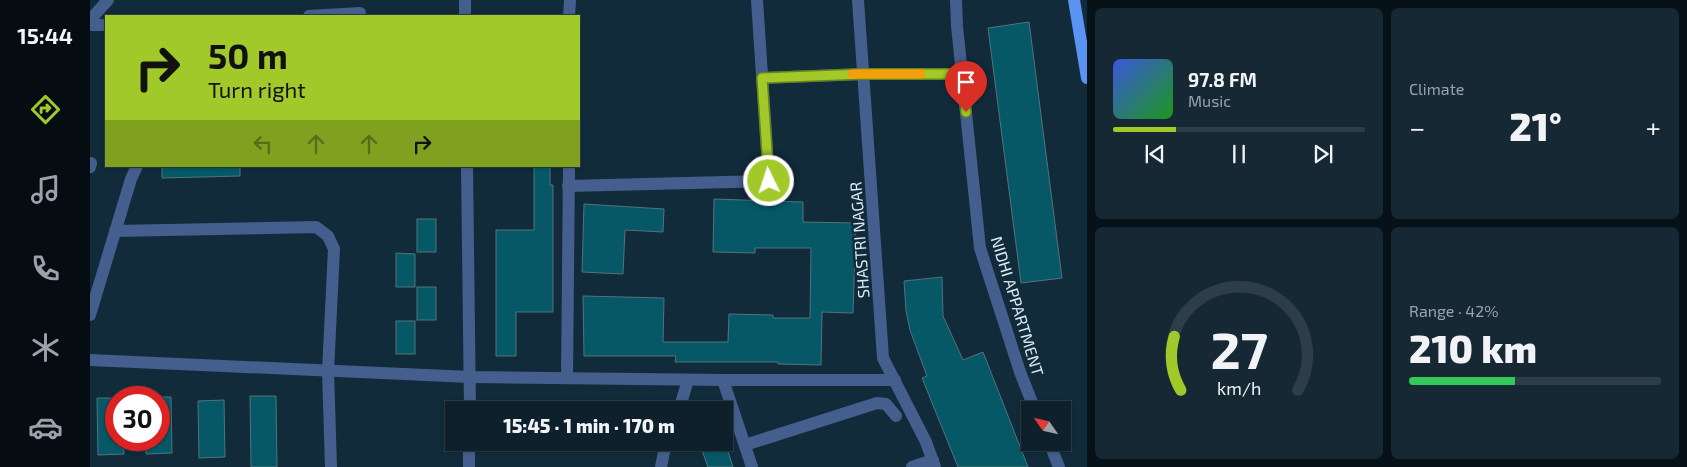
<!DOCTYPE html>
<meta charset="utf-8">
<style>
:root{--surface:#0d202c;--page:#162834;--text:#f1f3f6;--muted:#9aa3a9;--line:#2d3e48;--accent:#a1c929}
body{margin:0;font-family:"Exo 2",sans-serif;background:var(--page);color:var(--text);height:100vh;display:flex;flex-direction:column;font-size:19px;white-space:nowrap}
*{box-sizing:border-box;margin:0}
p{font-size:16px;color:var(--muted)}
.icon{flex:none;width:28px;height:28px;fill:none;stroke:currentColor;stroke-width:2;stroke-linecap:round;stroke-linejoin:round}
.map{position:relative;flex:1;overflow:hidden}
.drawer{display:flex;flex-direction:column;gap:8px;padding:8px;background:#071218;width:600px}
.drawer>*{flex:none}
.banner{position:absolute;left:15px;top:15px;width:475px;height:152px;border-radius:0px;box-shadow:0 1px 4px #0004,0 0 0 1px var(--line);background:#a1c929;color:#111;overflow:hidden}
.needle{width:32px;rotate:304deg}
.fabs{position:absolute;left:931px;top:401px;display:grid;gap:10px}
.fabs a{display:grid;place-items:center;width:50px;height:50px;border-radius:0px;background:var(--surface);box-shadow:0 1px 4px #0004,0 0 0 1px var(--line);font-size:25px}
.speed{position:absolute;left:15px;top:386px;display:flex;gap:10px;font-size:25px;font-weight:700;text-align:center}
.speed>*{display:grid;place-content:center;width:65px;height:65px;border-radius:50%;background:var(--surface);box-shadow:0 1px 4px #0004,0 0 0 1px var(--line);line-height:1}
.speed .limit{border:8px solid #d22;background:#fff;color:#111}
.pin{position:absolute;display:grid;place-items:center;width:42px;height:42px;color:#fff;margin:-51px -21px;border-radius:50% 50% 50% 0;rotate:-45deg;box-shadow:0 0 5px #0007}
.pin .icon{rotate:45deg}
.me{position:absolute;width:55px;margin:-28px;rotate:356deg;stroke-linejoin:round;filter:drop-shadow(0 0 4px #0008)}
.turn{display:flex;align-items:center;gap:18px;height:105px;padding:0 20px;font-size:22px}
.turn .icon{width:65px;height:65px;stroke-width:2.5}
.turn b{display:block;font-size:35px;line-height:42px}
.lanes{display:flex;align-items:center;height:48px;padding:0 20px;background:#0003;justify-content:center;gap:25px;direction:ltr}
.lanes .off{opacity:.35}
.big{font-size:38px;font-weight:800;line-height:1.1}
.drawer .widget{flex:1;display:flex;flex-direction:column;justify-content:center;gap:8px;min-width:0;padding:0 18px;border-radius:8px;background:var(--page)}
.drawer .dial{align-items:center;gap:0}
.dial svg{height:130px;overflow:visible;fill:none;stroke:var(--line);stroke-width:7;stroke-linecap:round;text-anchor:middle}
.dial text{fill:var(--text);stroke:none}
.song{display:flex;align-items:center;gap:15px}
.cover{width:60px;height:60px;border-radius:8px;background:linear-gradient(135deg,hsl(230 70% 55%),hsl(120 70% 35%))}
.played{height:5px;border-radius:2px;background:linear-gradient(90deg,var(--accent) 25%,var(--line) 25%)}
.keys{display:flex;justify-content:space-around;direction:ltr}
.heat{display:flex;justify-content:space-between;align-items:center;font-size:28px;direction:ltr}
.charge{height:8px;border-radius:4px;background:linear-gradient(90deg,#34c759 42%,var(--line) 0)}
.drawer .tiles{flex:1;display:grid;gap:8px;grid-template-columns:repeat(2,1fr)}
.trip{position:absolute;left:355px;top:401px;width:288px;height:50px;border-radius:0px;background:var(--surface);box-shadow:0 1px 4px #0004,0 0 0 1px var(--line);font-weight:800;line-height:50px;text-align:center}
main{display:flex;flex:1;min-height:0}
.menu{display:flex;flex-direction:column;width:90px;justify-content:space-around;align-items:center;background:#050d12;color:var(--muted)}
.menu .icon{width:35px;height:35px}
.menu .on{color:var(--accent)}
.menu b{font-size:22px;color:var(--text)}
.map>svg:first-child{display:block}
.building{fill:#065867;stroke:#50747d}
.lines{fill:none;stroke-linecap:round;stroke-linejoin:round}
.minor{stroke:#445f8d;stroke-width:12}
.major{stroke:#5b93f2;stroke-width:12}
.route-casing{stroke:#69831b;stroke-width:12}
.route{stroke:#a1c929;stroke-width:9}
.slow{stroke:#f59e0b;stroke-width:9}
.labels{text-anchor:middle;dominant-baseline:central;stroke-width:5;stroke-linejoin:round;paint-order:stroke}
.street-label{font-size:16px;fill:#dbebf5;stroke:#112b3b}
</style>
<main>
<nav class="menu">
<b>15:44</b>
<svg class="icon on" aria-label="directions" viewBox="0 0 24 24"><path d="M12 3l9 9-9 9-9-9zM9 14v-3h6M13 9l2 2-2 2"/></svg>
<svg class="icon" aria-label="music" viewBox="0 0 24 24"><path d="M9 18V5l10-2v13"/><circle cx="6" cy="18" r="3"/><circle cx="16" cy="16" r="3"/></svg>
<svg class="icon" aria-label="phone" viewBox="0 0 24 24"><path d="M5 4h4l2 5-3 2q2 4 5 5l2-3 5 2v4C11 20 4 13 5 4z"/></svg>
<svg class="icon" aria-label="climate" viewBox="0 0 24 24"><path d="M12 3v18M4 7l16 10M4 17L20 7"/></svg>
<svg class="icon" aria-label="car" viewBox="0 0 24 24"><path d="M5 17H2v-5l4-1 3-4h7l3 4 3 1v5h-3M9 17h6M6 11h13"/><circle cx="7" cy="17" r="2"/><circle cx="17" cy="17" r="2"/></svg>
</nav>
<div class="map">
<svg width="997" height="467" viewBox="0 0 997 467">
<rect width="100%" height="100%" fill="#112b3b"/>
<g class="building">
<path d="M939 22 972 278 931 283 898 28Z"/>
<path d="M72 166H150V176L72 178Z"/>
<path d="M444 166H460V185H463V312H426V356H406V230H444Z"/>
<path d="M624 199 713 202V222L766 223 763 313 732 312 731 365 688 364V362H585L586 356H494L493 296 574 298 573 342H638L639 314 683 315V318H720L721 248H665V253L623 252Z"/>
<path d="M494 204 574 209 573 232 535 230 533 274 492 272Z"/>
<rect x="327" y="219" width="19" height="33"/>
<path d="M306 253 325 254V287H306Z"/>
<path d="M852 277 853 316 873 360 893 352 938 467H868L832 378 837 376 820 330 816 311 814 281Z"/>
<rect x="327" y="287" width="19" height="33"/>
<rect x="306" y="321" width="19" height="33"/>
<path d="M160 396H186L187 467H161Z"/>
<path d="M81 397 82 453 56 454V440H69V397Z"/>
<path d="M7 398H26V440H33L34 454 8 455Z"/>
<path d="M134 400 135 457 109 458 108 401Z"/>
<path d="M609 442H635L643 467H618Z"/>
</g>
<g class="lines">
<g class="minor">
<path d="M375 0V16"/>
<path d="M768 0 793 358 836 442 845 467"/>
<path d="M866 0 867 26 890 248 930 372 945 410"/>
<path d="M219 16 270 13"/>
<path d="M479 16 480 0"/>
<path d="M0 20 18 0"/>
<path d="M0 25H16"/>
<path d="M672 78 773 74H872"/>
<path d="M377 166 380 410"/>
<path d="M0 167 1 163"/>
<path d="M478 186 679 181 667 0"/>
<path d="M25 231 226 227 238 236 244 249 238 371 241 467"/>
<path d="M0 315 41 179 47 166"/>
<path d="M0 360 380 377 633 380H805"/>
<path d="M477 378 479 166"/>
<path d="M633 380 662 467"/>
<path d="M589 410 598 380"/>
<path d="M959 442 969 467"/>
<path d="M655 445 787 403 796 404 806 416"/>
<path d="M379 467V442"/>
<path d="M571 467 576 442"/>
<path d="M822 467 843 460"/>
</g>
<path class="major" d="M984 0 997 78"/>
</g>
<g class="lines">
<defs>
<path id="route" d="M679 181 672 78 773 74H872L876 112"/>
</defs>
<use href="#route" class="route-casing"/>
<use href="#route" class="route"/>
<path class="slow" d="M762 74H831"/>
</g>
<g class="labels">
<g class="street-label">
<text transform="translate(769 240) rotate(-94)">SHASTRI NAGAR</text>
<text transform="translate(928 306) rotate(73)">NIDHI APPARTMENT</text>
</g>
</g>
</svg>
<div class="fabs">
<a><svg class="needle" viewBox="-14 -14 28 28"><path d="M0-13l5 13h-10z" fill="#e53935"/><path d="M0 13l5-13h-10z" fill="#9aa3a9"/></svg></a>
</div>
<div class="speed"><div class="limit">30</div></div>
<div class="pin" style="left:876px;top:112px;background:#d93025"><svg class="icon" aria-label="arrive" viewBox="0 0 24 24"><path d="M6 21V4h12l-3 4 3 4H6"/></svg></div>
<svg class="me" style="left:679px;top:181px" viewBox="-20 -20 40 40"><circle r="17" fill="#a1c929" stroke="#fff" stroke-width="3"/><path d="M0-11L8 9 0 5-8 9z" fill="#fff"/></svg>
<div class="trip">15:45 · 1 min · 170 m</div>
<div class="banner">
<div class="turn"><svg class="icon" aria-label="right" viewBox="0 0 24 24"><path d="M7 20v-9h11M14 6l5 5-5 5"/></svg><div><b>50 m</b>Turn right</div></div>
<div class="lanes"><svg class="icon off" aria-label="left" viewBox="0 0 24 24"><path d="M17 20v-9H6M10 6l-5 5 5 5"/></svg><svg class="icon off" aria-label="ahead" viewBox="0 0 24 24"><path d="M12 20V5M6 11l6-6 6 6"/></svg><svg class="icon off" aria-label="ahead" viewBox="0 0 24 24"><path d="M12 20V5M6 11l6-6 6 6"/></svg><svg class="icon" aria-label="right" viewBox="0 0 24 24"><path d="M7 20v-9h11M14 6l5 5-5 5"/></svg></div>
</div>
</div>
<section class="drawer">
<div class="tiles">
<div class="widget">
<div class="song"><i class="cover"></i><div><b>97.8 FM</b><p>Music</p></div></div>
<div class="played"></div>
<div class="keys"><svg class="icon" aria-label="previous" viewBox="0 0 24 24"><path d="M18 5L8 12l10 7zM5 5v14"/></svg><svg class="icon" aria-label="pause" viewBox="0 0 24 24"><path d="M8 5v14M16 5v14"/></svg><svg class="icon" aria-label="next" viewBox="0 0 24 24"><path d="M6 5l10 7-10 7zM19 5v14"/></svg></div>
</div>
<div class="widget"><p>Climate</p>
<div class="heat"><a>−</a><b class="big">21°</b><a>+</a></div>
</div>
<div class="widget dial"><svg viewBox="0 0 100 80">
<path d="M14 69A42 42 0 1 1 86 69"/>
<path d="M14 69A42 42 0 0 1 10 36" stroke="#a1c929"/>
<text x="50" y="56" font-size="32" font-weight="700">27</text>
<text x="50" y="72" font-size="11">km/h</text>
</svg></div>
<div class="widget"><p>Range · 42%</p><b class="big">210 km</b><div class="charge"></div></div>
</div>
</section>
</main>
